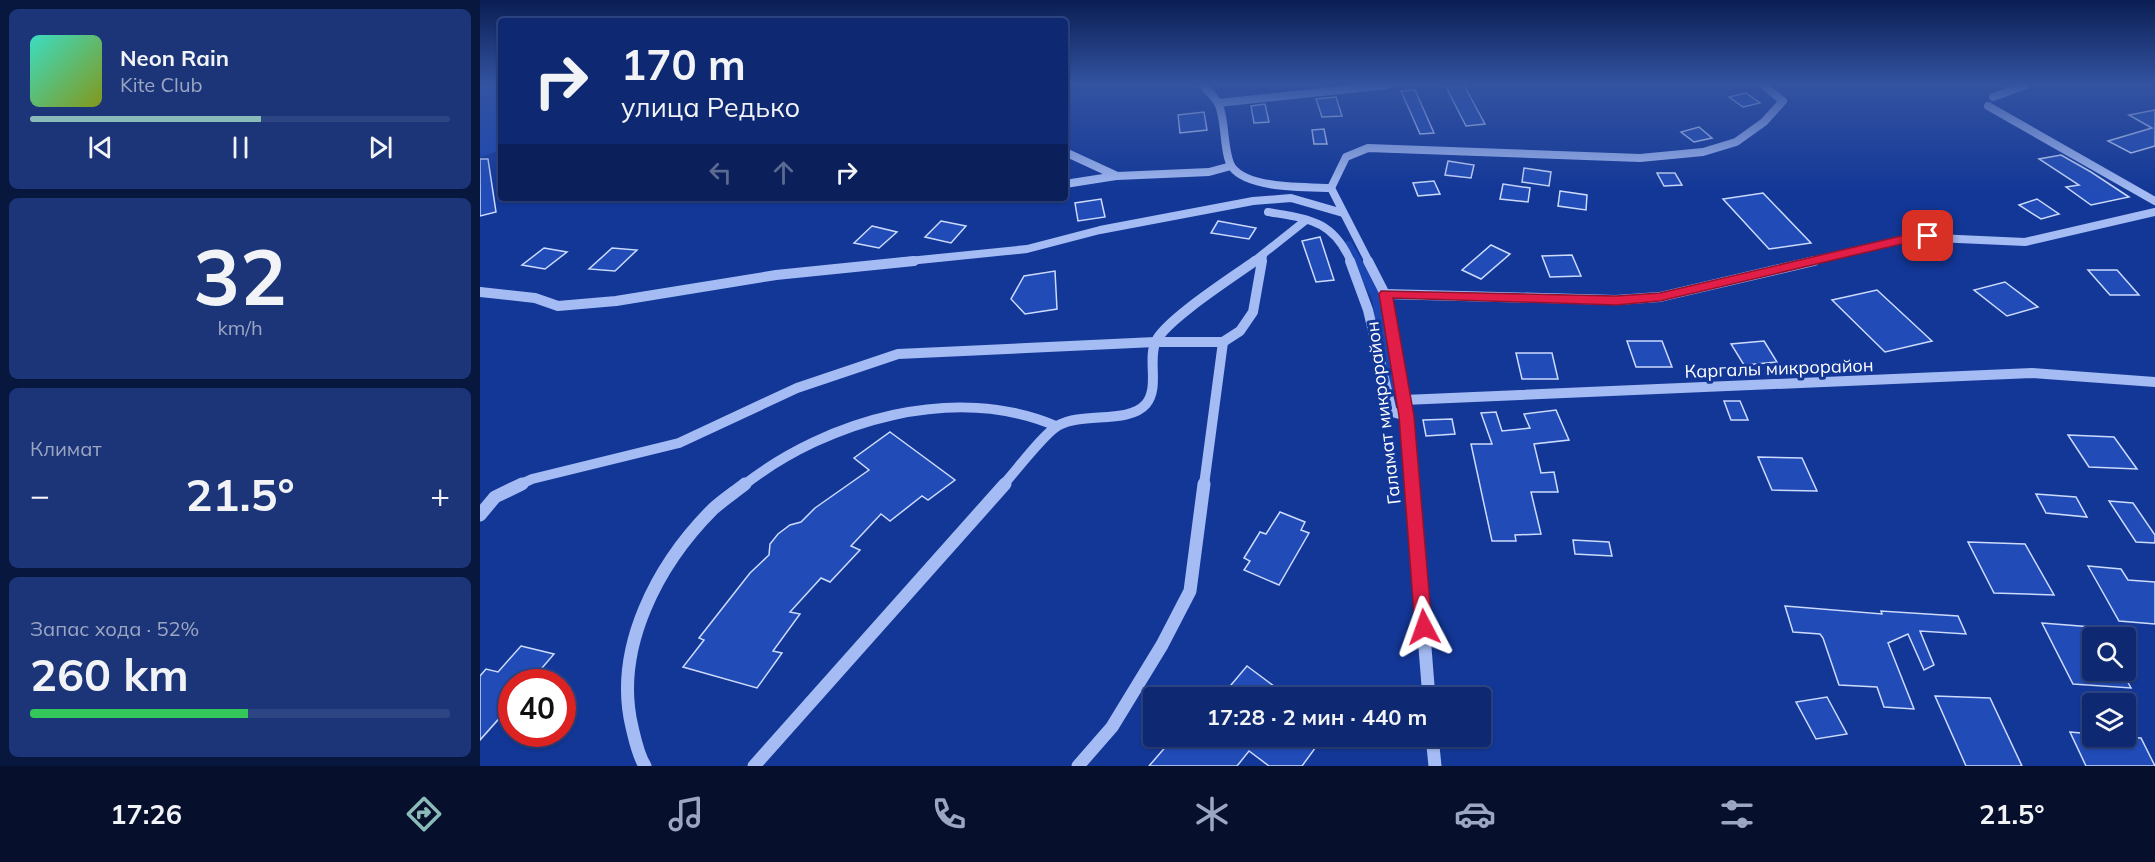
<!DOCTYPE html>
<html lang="ru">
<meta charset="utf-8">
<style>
:root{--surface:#0e2971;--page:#1c3579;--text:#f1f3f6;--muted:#9ba6c3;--line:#2e4584;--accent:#8bbbb9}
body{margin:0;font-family:Mulish,sans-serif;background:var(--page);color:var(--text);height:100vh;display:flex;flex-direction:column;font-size:22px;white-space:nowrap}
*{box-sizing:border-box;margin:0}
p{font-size:20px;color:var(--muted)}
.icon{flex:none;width:33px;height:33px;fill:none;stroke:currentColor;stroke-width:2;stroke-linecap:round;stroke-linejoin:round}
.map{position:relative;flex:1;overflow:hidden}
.drawer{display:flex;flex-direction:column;gap:9px;padding:9px;background:#08173e;width:480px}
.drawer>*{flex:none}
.guide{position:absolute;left:18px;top:18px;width:570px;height:183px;border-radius:6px;box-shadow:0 2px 4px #0004,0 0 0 2px var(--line);background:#0e2971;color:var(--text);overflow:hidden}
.tools{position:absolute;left:1602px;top:627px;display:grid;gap:12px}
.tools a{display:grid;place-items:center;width:54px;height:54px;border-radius:6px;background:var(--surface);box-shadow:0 2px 4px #0004,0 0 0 2px var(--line);font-size:30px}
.speed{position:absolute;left:18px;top:669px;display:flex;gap:12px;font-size:30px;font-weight:700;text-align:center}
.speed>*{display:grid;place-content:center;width:78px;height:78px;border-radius:50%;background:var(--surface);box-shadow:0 2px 4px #0004,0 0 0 2px var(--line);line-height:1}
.speed .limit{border:9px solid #d22;background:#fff;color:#111}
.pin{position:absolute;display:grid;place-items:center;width:51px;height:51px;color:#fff;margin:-26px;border-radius:12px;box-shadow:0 3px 9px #0006}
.me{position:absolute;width:66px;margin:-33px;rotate:356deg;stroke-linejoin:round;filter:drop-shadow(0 0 4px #0008)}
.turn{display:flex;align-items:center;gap:21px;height:126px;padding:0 24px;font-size:27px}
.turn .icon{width:78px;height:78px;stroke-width:2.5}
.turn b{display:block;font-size:42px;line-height:51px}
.lanes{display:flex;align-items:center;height:57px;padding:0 24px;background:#0003;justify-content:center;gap:30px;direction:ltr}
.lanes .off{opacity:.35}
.big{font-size:45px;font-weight:700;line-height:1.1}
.drawer .card{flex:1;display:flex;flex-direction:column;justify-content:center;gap:9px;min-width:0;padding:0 21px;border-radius:9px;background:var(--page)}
.drawer .dial{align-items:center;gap:0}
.dial b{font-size:78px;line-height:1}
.song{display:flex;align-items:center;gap:18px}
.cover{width:72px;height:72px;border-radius:9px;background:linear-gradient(135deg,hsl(170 70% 55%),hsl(70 70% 35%))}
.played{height:6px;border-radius:3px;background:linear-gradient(90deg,var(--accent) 55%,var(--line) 55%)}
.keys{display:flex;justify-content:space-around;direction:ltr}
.heat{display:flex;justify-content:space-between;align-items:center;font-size:33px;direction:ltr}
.charge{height:9px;border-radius:4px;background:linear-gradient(90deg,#34c759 52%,var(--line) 0)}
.trip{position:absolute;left:663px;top:687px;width:348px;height:60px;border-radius:6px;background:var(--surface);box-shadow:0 2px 4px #0004,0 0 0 2px var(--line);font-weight:700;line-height:60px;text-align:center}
.tab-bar{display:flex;height:96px;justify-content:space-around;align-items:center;background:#06102d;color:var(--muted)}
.tab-bar .icon{width:42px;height:42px}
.tab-bar .active{color:var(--accent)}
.tab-bar b{font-size:27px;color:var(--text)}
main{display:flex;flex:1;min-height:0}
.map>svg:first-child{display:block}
.green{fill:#1b46b1}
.building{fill:#214bb6;stroke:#ccdafd;stroke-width:1.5}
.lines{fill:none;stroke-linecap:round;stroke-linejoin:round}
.minor-far2{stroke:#a4bbf3;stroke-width:8}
.minor-far1{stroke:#a4bbf3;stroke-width:10}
.minor{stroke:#a4bbf3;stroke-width:13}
.route{fill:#e11d48;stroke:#92132f;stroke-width:1.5}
.labels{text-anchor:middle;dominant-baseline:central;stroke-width:6;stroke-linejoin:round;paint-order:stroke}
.street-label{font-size:18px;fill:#fff;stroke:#133797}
</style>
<main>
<section class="drawer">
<div class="card">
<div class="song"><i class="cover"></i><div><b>Neon Rain</b><p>Kite Club</p></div></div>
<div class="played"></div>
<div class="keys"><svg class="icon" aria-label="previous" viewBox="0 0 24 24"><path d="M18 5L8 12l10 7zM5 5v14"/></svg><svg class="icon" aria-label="pause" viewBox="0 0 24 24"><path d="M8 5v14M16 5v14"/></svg><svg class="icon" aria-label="next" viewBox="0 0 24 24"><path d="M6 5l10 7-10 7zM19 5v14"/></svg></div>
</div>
<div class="card dial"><b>32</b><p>km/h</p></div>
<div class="card"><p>Климат</p>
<div class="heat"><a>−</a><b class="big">21.5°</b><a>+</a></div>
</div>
<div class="card"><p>Запас хода · 52%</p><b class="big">260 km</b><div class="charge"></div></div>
</section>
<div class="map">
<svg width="1675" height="766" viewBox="0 0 1675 766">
<rect width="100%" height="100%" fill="#133797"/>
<g class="green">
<path d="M0 85H21V150L0 157Z"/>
<path d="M871 241 903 299 921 395 907 393 892 299 862 242Z"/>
</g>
<g class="building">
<path d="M965 85H984L1005 124 986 126Z"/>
<path d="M935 90 954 133 940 134 921 91Z"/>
<path d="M1266 93 1280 103 1263 107 1249 97Z"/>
<path d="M856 97 862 116 842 117 836 99Z"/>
<path d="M785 104 789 122 774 123 771 106Z"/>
<path d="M1675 110V146L1651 153 1628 141 1672 128 1649 115Z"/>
<path d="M724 112 727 130 700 133 698 115Z"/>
<path d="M1219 127 1232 138 1214 142 1201 132Z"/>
<path d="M844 129 847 144H834L832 130Z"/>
<path d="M1581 155 1611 172 1649 197 1611 205 1586 187 1599 185 1559 159Z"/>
<path d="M0 159H8L16 212 0 216Z"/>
<path d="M968 161 994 165 991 178 965 175Z"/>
<path d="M1044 168 1071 172 1069 186 1042 182Z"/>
<path d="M1177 173H1195L1202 185 1184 186Z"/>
<path d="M954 181 960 194 938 196 933 183Z"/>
<path d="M1023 184 1050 188 1048 202 1020 199Z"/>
<path d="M1080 191 1107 195 1106 210 1078 206Z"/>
<path d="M1283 193 1331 243 1289 249 1243 199Z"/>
<path d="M621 199 625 217 598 221 595 203Z"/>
<path d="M1557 199 1579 214 1561 219 1539 205Z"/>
<path d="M461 221 486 226 471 243 445 237Z"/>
<path d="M738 221 776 228 769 239 731 233Z"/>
<path d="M392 226 417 232 399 248 374 243Z"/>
<path d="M840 237 854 280 836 282 822 241Z"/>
<path d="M1011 245 1030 254 1001 279 982 270Z"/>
<path d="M64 248 87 252 65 269 42 265Z"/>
<path d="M132 248 157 250 135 271 109 269Z"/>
<path d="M1092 255 1101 276 1070 277 1062 256Z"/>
<path d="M1608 270H1637L1659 295H1630Z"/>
<path d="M575 271 577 309 545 314 531 299 544 276Z"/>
<path d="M1525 282 1558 307 1527 316 1494 290Z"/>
<path d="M1397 290 1452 341 1405 352 1352 300Z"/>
<path d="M1147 341H1182L1192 367H1156Z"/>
<path d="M1284 341 1297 362 1264 365 1251 344Z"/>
<path d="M1036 353H1072L1078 379H1042Z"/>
<path d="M1244 401H1260L1268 420H1251Z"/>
<path d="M1076 410 1089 440 1054 444 1061 473 1074 472 1078 492H1051L1061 534 1035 535 1036 541H1012L991 444H1012L1001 413 1016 412 1022 431 1050 428 1044 414Z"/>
<path d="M972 419 975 434 946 436 943 420Z"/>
<path d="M410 432 475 480 448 500 442 496 410 521 401 514 371 546 380 550 350 582 341 578 310 612 320 614 293 651 302 653 277 688 203 667 224 640 219 638 270 573 289 555 290 544 298 534 310 525 321 522 335 508 389 470 374 458Z"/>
<path d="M1588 435 1634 437 1657 469 1609 467Z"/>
<path d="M1278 457 1322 458 1337 491 1292 490Z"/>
<path d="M1556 494 1596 497 1607 517 1566 513Z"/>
<path d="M1629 501 1653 503 1675 535V543L1656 542Z"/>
<path d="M800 512 825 522 821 530 829 533 799 585 764 570 770 561 764 558 780 532 786 534Z"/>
<path d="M1093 540 1129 542 1132 556 1095 554Z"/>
<path d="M1488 542 1545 544 1574 595 1514 593Z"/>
<path d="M1608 566 1641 569 1648 580 1675 582V624L1639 621Z"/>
<path d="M1305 606 1402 614 1401 611 1478 616 1486 634 1440 631 1454 665 1444 670 1428 634 1408 643 1434 709 1404 707 1397 687 1359 685 1343 638 1340 634 1313 632Z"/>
<path d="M1562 623 1612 627V670H1641L1651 688 1593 684Z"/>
<path d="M41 646 74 654 50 682H32V704L0 740V676L6 669 18 672Z"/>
<path d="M767 666 810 698H740Z"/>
<path d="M1455 696 1510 698 1542 766H1486Z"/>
<path d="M1347 697 1367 734 1336 739 1316 702Z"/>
<path d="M1590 732 1612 734V736L1661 738 1675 766H1606Z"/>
<path d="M695 736H844L822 766H789L769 751 757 766H669Z"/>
</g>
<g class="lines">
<g class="minor-far2">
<path d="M722 85C727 90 734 96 738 103 746 118 743 154 752 167 768 189 826 187 851 188"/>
<path d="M1513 97 1546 85"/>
<path d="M738 103 908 85"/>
<path d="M1508 106 1675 201"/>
<path d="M585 152 637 176 729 172 751 166"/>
<path d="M585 184 636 176"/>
<path d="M851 188 889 262"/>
<path d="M851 188 866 157 888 148 1160 158 1223 152 1256 142 1284 122 1303 101 1283 85"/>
<path d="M788 212C829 219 853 220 871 262"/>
<path d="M419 262 547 249 620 230 773 201 811 198 863 213"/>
<path d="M773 262 826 220"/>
<path d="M782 262 783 255"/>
<path d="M1327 262 1434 237 1545 242 1675 212"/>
</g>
<g class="minor-far1">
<path d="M870 261 888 310 912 412 927 416"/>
<path d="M888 261 908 300 927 416 932 485"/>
<path d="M0 292 55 298 78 306 136 301 296 275 434 261"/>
<path d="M905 294 1136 300 1180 297 1334 261"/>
<path d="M924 400 1552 373 1675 382"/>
<path d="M39 485 52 479 199 443 317 388 418 354 675 342H743L760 331 773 312 782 261"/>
<path d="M264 485C347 420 475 383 576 426"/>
<path d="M523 485C536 471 565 432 579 425 603 412 649 424 666 404 680 387 667 359 676 341 687 319 753 277 775 261"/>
<path d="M724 485 743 342"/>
</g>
<g class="minor">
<path d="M932 484 949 698"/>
<path d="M0 515 15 497 42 484"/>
<path d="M952 736 955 766"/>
<path d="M165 766C158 755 155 740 152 727 133 648 178 564 233 509 243 500 255 492 265 484"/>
<path d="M274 766 525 484"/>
<path d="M598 766 632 727 682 645 710 591 724 484"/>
</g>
</g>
<linearGradient id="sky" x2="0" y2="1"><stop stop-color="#0a1e53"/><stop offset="0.44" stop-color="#3353a1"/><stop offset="1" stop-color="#3353a1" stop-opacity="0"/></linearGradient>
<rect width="1675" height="192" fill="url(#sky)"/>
<path class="route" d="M1448 232 1452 233V238L1434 241 1180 301 1136 305 913 298 934 416 952 627 950 633 944 635 937 633 935 627 919 416 899 294 901 291 1136 296 1180 293 1434 233Z"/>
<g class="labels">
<g class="street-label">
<text transform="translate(1299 368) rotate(-2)">Каргалы микрорайон</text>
<text transform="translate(903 413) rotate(-97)">Галамат микрорайон</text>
</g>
</g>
</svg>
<div class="tools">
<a><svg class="icon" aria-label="search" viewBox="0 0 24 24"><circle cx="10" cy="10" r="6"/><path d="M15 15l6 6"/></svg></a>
<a><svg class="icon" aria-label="layers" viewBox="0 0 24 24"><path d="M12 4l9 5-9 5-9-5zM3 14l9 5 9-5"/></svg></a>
</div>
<div class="speed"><div class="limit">40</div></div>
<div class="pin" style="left:1448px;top:236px;background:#d93025"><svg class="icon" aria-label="arrive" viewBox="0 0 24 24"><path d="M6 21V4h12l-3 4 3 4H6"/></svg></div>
<svg class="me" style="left:944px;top:627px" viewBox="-20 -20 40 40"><path d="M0-17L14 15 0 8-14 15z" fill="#e11d48" stroke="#fff" stroke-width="4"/></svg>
<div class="trip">17:28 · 2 мин · 440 m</div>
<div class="guide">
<div class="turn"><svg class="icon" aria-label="right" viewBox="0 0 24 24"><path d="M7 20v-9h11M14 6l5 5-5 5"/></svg><div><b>170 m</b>улица Редько</div></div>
<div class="lanes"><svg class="icon off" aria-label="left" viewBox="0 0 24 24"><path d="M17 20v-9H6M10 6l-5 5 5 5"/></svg><svg class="icon off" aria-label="ahead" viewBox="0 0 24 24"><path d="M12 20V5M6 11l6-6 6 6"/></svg><svg class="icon" aria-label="right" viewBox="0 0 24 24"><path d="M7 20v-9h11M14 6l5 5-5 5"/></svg></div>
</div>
</div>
</main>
<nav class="tab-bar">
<b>17:26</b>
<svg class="icon active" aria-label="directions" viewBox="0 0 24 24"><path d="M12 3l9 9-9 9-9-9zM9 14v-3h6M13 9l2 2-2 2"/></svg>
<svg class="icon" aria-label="music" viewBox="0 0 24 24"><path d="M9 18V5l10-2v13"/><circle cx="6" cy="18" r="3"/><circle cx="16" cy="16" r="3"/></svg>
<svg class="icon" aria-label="phone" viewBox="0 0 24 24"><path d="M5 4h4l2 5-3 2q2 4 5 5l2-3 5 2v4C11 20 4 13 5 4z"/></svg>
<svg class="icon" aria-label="climate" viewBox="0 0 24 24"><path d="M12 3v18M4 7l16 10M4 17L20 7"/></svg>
<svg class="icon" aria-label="car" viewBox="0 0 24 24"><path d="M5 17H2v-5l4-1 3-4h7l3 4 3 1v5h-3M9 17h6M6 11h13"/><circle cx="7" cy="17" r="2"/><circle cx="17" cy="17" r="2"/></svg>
<svg class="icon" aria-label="filters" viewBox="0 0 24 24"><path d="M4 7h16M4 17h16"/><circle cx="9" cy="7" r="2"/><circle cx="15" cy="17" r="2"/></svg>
<b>21.5°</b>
</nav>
